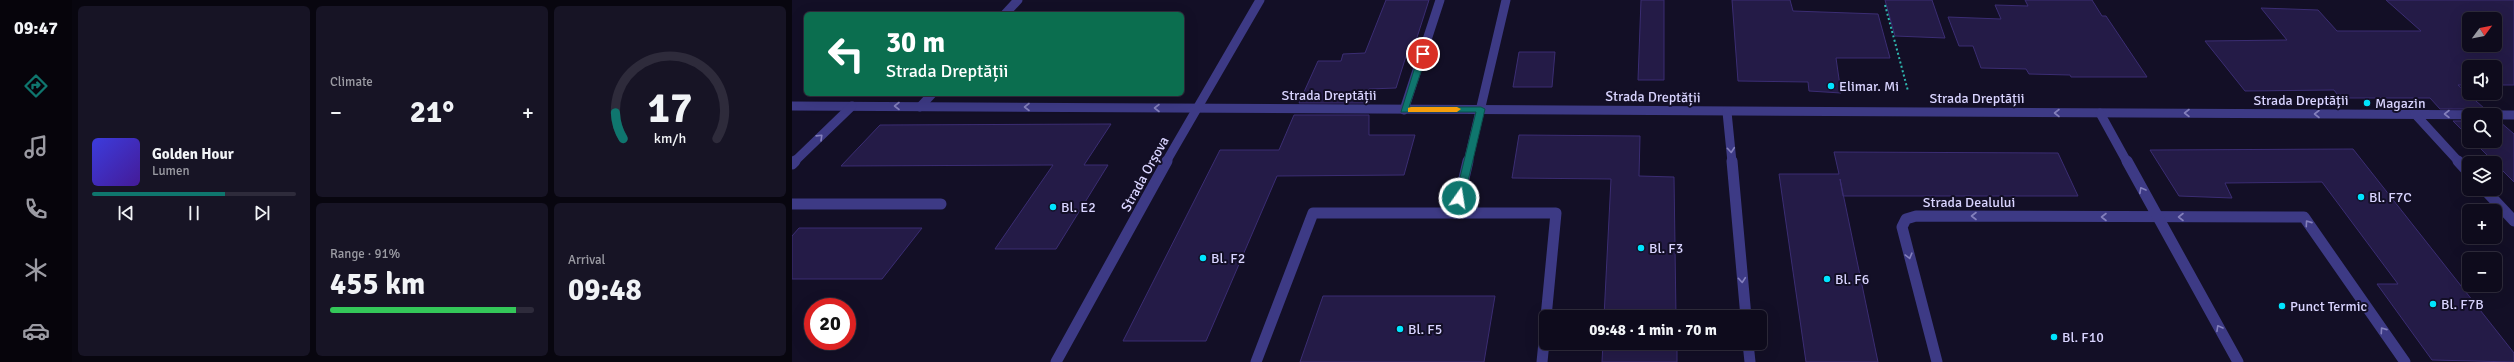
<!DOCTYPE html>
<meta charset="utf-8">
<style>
:root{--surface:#0e0b1c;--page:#171425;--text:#f1f3f6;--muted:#9b9ba3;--line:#2e2b3b;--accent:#0f766e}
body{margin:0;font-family:Signika,sans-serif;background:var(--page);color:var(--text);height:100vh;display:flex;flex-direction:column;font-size:15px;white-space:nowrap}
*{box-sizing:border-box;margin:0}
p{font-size:13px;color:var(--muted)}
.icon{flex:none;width:22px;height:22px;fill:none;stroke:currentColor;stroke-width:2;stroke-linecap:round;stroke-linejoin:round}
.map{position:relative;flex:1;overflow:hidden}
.sheet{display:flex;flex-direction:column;gap:6px;padding:6px;background:#08060f;width:720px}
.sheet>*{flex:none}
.hud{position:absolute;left:12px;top:12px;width:380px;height:84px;border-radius:6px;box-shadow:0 4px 16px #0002,0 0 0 1px var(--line);background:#0b6e4f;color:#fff;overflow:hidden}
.needle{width:26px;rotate:58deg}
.fabs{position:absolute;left:1670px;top:12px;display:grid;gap:8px}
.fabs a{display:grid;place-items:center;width:40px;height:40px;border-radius:6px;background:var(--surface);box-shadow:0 4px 16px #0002,0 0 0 1px var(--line);font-size:20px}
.speed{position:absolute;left:12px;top:298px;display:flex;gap:8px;font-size:20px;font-weight:700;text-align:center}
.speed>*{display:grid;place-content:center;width:52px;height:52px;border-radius:50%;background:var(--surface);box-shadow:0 4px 16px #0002,0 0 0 1px var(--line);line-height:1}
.speed .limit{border:6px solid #d22;background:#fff;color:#111}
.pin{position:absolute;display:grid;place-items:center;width:34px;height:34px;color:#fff;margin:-17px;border:2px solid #fff;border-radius:50%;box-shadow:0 1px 4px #0007}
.me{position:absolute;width:44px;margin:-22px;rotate:13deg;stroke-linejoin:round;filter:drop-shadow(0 0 3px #0008)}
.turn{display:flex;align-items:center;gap:14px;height:84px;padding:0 16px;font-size:18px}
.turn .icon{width:52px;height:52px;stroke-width:2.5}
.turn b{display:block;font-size:28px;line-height:34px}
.big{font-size:30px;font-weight:800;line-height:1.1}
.sheet .card{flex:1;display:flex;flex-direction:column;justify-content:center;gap:6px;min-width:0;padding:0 14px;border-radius:6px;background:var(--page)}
.sheet .dial{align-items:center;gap:0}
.dial svg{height:104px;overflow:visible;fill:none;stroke:var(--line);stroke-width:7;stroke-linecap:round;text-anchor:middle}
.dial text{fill:var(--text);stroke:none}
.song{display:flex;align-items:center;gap:12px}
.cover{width:48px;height:48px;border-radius:6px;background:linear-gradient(135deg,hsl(240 70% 55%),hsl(260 70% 35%))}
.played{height:4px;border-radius:2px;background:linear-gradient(90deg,var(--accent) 65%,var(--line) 65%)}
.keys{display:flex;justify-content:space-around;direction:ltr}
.heat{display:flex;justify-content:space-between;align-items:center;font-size:22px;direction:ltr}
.charge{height:6px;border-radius:3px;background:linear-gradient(90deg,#34c759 91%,var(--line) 0)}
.sheet .tiles{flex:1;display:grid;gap:6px;grid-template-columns:repeat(3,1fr)}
.card:first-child{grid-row:span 2}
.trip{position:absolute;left:747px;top:310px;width:228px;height:40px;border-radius:6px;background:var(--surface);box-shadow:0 4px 16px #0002,0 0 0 1px var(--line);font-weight:800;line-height:40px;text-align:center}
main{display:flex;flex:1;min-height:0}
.dock{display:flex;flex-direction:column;width:72px;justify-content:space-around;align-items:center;background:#06040b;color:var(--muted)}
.dock .icon{width:28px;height:28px}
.dock .active{color:var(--accent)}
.dock b{font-size:18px;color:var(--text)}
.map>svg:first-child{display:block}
.building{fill:#241b47;stroke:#3b2d73;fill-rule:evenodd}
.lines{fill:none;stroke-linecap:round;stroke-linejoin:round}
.path{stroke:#2fb8b0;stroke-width:2;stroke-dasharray:2 2.5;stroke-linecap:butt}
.lane-far1{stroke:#3d3a85;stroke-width:9}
.lane{stroke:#3d3a85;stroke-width:11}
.street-far1{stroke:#3d3a85;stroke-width:9}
.street{stroke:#3d3a85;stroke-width:11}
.oneway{stroke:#837fbc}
.route{fill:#0f766e;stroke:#0a4d48}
.slow{fill:#f59e0b}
.poi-dot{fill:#00e5ff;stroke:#130f26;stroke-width:1.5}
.labels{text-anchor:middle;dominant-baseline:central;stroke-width:4;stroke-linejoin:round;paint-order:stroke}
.poi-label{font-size:14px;fill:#d9d4ff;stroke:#130f26;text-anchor:start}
.street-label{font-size:14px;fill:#d9d4ff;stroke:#130f26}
</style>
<main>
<nav class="dock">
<b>09:47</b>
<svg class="icon active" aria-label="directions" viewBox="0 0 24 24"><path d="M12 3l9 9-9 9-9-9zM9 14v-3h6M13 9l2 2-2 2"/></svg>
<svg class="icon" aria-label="music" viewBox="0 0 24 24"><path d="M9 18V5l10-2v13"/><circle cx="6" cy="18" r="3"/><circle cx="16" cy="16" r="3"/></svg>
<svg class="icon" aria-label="phone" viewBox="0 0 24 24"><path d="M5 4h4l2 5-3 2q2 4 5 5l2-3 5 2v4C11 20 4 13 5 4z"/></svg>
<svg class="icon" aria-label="climate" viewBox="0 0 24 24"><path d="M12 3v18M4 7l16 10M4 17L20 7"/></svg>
<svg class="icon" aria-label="car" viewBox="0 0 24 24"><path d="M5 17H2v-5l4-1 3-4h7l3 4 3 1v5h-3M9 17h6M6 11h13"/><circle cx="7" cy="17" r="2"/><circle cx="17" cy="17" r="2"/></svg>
</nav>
<section class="sheet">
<div class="tiles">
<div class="card">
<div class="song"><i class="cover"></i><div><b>Golden Hour</b><p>Lumen</p></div></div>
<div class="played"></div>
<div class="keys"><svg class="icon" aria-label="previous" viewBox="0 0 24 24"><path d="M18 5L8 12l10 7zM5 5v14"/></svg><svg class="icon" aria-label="pause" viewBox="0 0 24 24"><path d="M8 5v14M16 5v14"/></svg><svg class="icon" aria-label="next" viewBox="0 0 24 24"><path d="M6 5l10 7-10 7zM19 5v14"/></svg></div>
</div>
<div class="card"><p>Climate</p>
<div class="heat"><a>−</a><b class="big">21°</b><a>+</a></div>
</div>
<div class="card dial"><svg viewBox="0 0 100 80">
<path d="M14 69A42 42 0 1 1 86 69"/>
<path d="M14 69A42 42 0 0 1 8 49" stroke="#0f766e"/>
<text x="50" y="56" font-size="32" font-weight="700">17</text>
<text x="50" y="72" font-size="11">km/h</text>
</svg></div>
<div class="card"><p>Range · 91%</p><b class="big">455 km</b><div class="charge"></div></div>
<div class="card"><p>Arrival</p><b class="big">09:48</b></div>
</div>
</section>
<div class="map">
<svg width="1722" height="362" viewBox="0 0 1722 362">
<rect width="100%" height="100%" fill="#130f26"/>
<g class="building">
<path d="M594 0H637L620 53H615L604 88 577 89V103H507L526 61H549L551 54 573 53Z"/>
<path d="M849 0H872V80H846Z"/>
<path d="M940 0H998L1001 11 1086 14 1098 58H1044L1049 93 1017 91 1016 82 946 81Z"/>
<path d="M1093 0H1140L1153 38 1103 36Z"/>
<path d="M1233 0H1300L1310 16H1314L1355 77H1279L1278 75 1237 74 1234 69 1189 68 1181 46H1167L1156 17 1209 19 1203 5 1236 6Z"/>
<path d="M1594 0H1722V85H1703V67H1677V85H1666L1693 109H1648L1638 98H1548L1542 90 1453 91 1413 41 1495 40 1469 8 1526 10 1545 31H1629ZM1677 19H1703V45H1677Z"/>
<path d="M727 52H763L760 87H721Z"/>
<path d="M502 115H577V135H623L612 175 485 176 414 341H331L428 150H487Z"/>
<path d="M1661 121H1677V137Z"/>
<path d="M1703 121H1707L1722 134V182L1681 141H1703Z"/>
<path d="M319 124 292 165H316L264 249H203L261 165 49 166 88 125Z"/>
<path d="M727 135 848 136 847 176 882 177 884 317H812L819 179 720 178Z"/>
<path d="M1561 149 1722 353V362L1640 360 1585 284H1606L1530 182 1433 183 1440 198 1387 196 1358 150Z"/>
<path d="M1042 152 1266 153 1286 196H1051L1048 179 1086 362H1014L987 174H1047Z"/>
<path d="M7 228H130L90 279H0V236Z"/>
<path d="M531 296H703L692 362H508Z"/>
<path d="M811 343H885V362H810Z"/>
</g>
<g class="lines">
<path class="path" d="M1093 5 1116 91"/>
<g class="lane-far1">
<path d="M213 14 226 0"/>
<path d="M128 107 140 94"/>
<path d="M612 110 648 0"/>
<path d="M676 162 714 0"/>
</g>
<g class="lane">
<path d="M0 204H149"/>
<path d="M664 213 676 161"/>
<path d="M464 362 521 213H764L754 317"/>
<path d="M750 362 754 322"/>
<path d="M1145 362 1110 227 1114 219 1124 216 1512 217 1613 362"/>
</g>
<g class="street-far1">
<path d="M0 106 1722 115"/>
<path d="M935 112 940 162"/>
<path d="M1308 113 1335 162"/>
<path d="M1623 114 1667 162"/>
<path d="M2 162 60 106"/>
<path d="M374 162 468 0"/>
</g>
<g class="street">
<path d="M940 161 954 317"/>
<path d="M1335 161 1446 362"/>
<path d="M1666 161 1677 173"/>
<path d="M0 164 3 161"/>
<path d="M1692 189 1722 221"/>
<path d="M956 343 958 362"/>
<path d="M264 362 375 161"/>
</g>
</g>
<defs><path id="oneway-chevron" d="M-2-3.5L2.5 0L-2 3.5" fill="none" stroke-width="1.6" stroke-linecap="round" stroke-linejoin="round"/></defs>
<g class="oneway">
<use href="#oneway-chevron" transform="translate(105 106) rotate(-180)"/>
<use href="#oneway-chevron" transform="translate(235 107) rotate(-180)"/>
<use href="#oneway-chevron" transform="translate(365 108) rotate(-180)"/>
<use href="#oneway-chevron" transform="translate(1265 113) rotate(-180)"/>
<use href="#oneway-chevron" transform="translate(1395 113) rotate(-180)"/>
<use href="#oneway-chevron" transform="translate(1525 114) rotate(-180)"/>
<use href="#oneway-chevron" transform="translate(1655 114) rotate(-180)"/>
<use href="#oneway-chevron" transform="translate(28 137) rotate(-44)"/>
<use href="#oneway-chevron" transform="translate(939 150) rotate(85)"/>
<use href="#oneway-chevron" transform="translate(1350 190) rotate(-119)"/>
<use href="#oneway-chevron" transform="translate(1182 216) rotate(-180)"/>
<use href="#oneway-chevron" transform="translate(1312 217) rotate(-180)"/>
<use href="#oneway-chevron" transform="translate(1389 217) rotate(-180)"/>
<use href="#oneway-chevron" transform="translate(1516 223) rotate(-125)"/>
<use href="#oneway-chevron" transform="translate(1117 256) rotate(75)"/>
<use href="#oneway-chevron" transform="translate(950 280) rotate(85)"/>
<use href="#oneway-chevron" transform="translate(1427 328) rotate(-119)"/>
<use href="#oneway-chevron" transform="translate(1591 330) rotate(-125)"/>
</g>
<path class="route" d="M631 52 635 54 617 107H689L693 109 672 198 667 201 663 198 684 112H609L627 54Z"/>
<path class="slow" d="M619 107H665L669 109 665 112H616V108Z"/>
<g class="poi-dot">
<circle cx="1039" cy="86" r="4"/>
<circle cx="1575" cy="103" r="4"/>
<circle cx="1569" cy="197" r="4"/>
<circle cx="261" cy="207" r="4"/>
<circle cx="849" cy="248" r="4"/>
<circle cx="411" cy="258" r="4"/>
<circle cx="1035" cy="279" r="4"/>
<circle cx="1641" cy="304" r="4"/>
<circle cx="1490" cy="306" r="4"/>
<circle cx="608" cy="329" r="4"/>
<circle cx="1262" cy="337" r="4"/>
</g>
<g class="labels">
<g class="poi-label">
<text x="1047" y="86">Elimar. Mi</text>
<text x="1583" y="103">Magazin</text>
<text x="1577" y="197">Bl. F7C</text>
<text x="269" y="207">Bl. E2</text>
<text x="857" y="248">Bl. F3</text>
<text x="419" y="258">Bl. F2</text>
<text x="1043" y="279">Bl. F6</text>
<text x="1649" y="304">Bl. F7B</text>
<text x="1498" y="306">Punct Termic</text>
<text x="616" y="329">Bl. F5</text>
<text x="1270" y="337">Bl. F10</text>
</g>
<g class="street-label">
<text x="537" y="95">Strada Dreptății</text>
<text transform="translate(861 97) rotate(1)">Strada Dreptății</text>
<text x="1185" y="98">Strada Dreptății</text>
<text x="1509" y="100">Strada Dreptății</text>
<text transform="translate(353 174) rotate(-61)">Strada Orșova</text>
<text x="1177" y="202">Strada Dealului</text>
</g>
</g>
</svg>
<div class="fabs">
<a><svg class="needle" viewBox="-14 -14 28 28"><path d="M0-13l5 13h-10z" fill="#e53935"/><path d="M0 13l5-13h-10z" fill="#9b9ba3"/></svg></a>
<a><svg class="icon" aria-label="sound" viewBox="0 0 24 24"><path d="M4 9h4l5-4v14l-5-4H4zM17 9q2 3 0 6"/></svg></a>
<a><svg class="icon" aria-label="search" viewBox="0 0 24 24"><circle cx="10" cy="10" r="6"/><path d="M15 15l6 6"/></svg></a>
<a><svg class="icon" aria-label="layers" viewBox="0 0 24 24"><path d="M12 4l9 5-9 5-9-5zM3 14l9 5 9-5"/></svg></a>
<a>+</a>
<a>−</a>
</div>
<div class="speed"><div class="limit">20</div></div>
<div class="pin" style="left:631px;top:54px;background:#d93025"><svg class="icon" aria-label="arrive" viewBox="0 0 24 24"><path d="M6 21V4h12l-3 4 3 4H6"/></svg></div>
<svg class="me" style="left:667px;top:198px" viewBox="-20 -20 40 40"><circle r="17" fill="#0f766e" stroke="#fff" stroke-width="3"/><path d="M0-11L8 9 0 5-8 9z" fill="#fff"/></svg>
<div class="trip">09:48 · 1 min · 70 m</div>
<div class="hud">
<div class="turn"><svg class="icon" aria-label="left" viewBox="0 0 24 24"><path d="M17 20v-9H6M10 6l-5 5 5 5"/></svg><div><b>30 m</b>Strada Dreptății</div></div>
</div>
</div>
</main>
